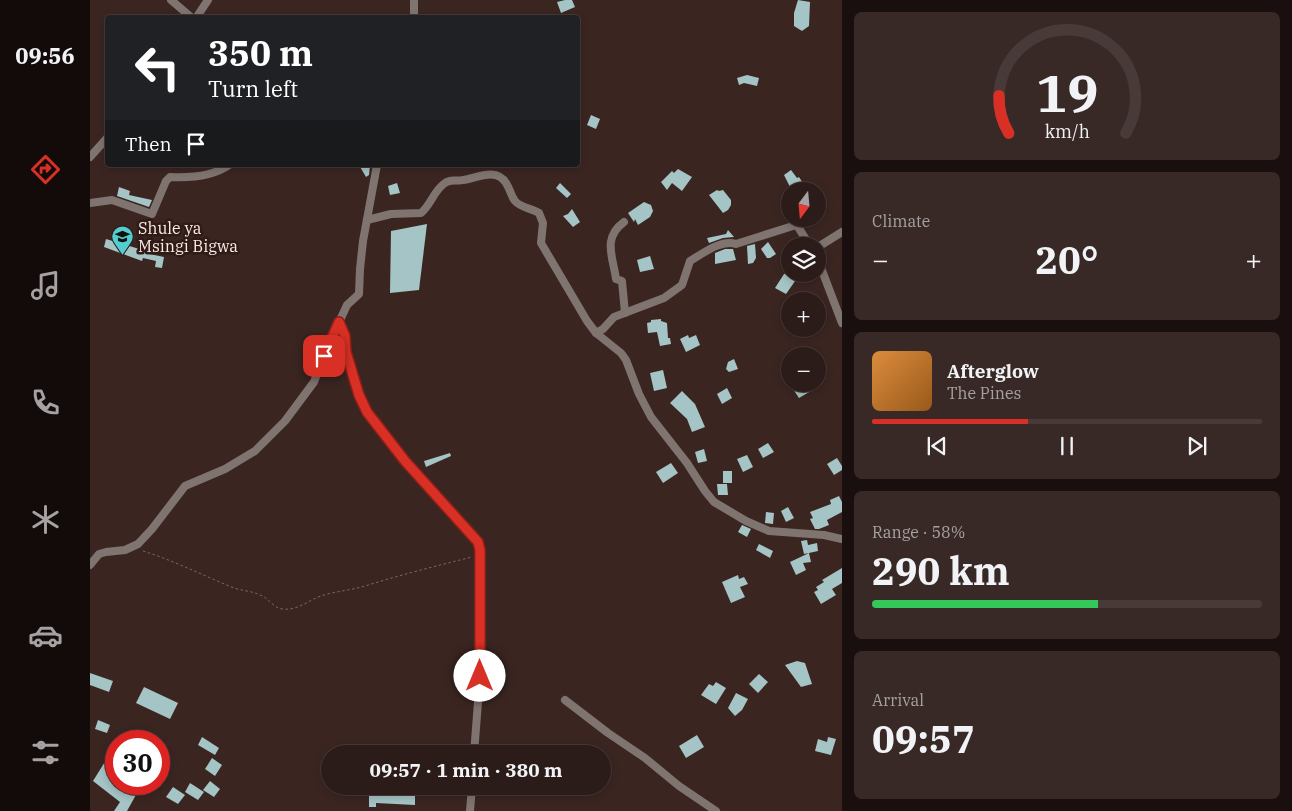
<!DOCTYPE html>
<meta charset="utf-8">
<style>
:root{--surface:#2c1c19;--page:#382926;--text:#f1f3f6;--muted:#a6a1a2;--line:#483a38;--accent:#d93025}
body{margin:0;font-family:"IBM Plex Serif",serif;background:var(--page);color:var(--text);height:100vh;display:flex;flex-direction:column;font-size:19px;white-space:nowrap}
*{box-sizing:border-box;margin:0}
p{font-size:16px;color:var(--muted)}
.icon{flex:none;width:28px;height:28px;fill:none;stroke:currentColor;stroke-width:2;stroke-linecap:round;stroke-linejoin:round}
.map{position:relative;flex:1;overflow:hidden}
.details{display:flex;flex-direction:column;gap:12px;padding:12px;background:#180f0e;width:450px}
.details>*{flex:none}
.top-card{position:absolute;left:15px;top:15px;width:475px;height:152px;border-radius:5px;box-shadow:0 2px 8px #0003,0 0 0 1px var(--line);background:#202124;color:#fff;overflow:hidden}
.needle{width:32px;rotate:196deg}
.tools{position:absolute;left:691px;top:182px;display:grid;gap:10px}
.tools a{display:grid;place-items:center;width:45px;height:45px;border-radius:50%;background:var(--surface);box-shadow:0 2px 8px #0003,0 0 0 1px var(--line);font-size:25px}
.speed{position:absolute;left:15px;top:730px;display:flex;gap:10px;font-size:25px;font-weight:700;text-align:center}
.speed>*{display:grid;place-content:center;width:65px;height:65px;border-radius:50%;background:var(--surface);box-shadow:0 2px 8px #0003,0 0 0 1px var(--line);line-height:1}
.speed .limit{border:8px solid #d22;background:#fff;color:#111}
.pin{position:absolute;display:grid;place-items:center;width:42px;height:42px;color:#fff;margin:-21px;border-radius:10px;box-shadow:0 2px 8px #0006}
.me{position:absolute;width:55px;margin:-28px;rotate:0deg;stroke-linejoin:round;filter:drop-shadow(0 0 4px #0008)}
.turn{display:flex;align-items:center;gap:18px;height:105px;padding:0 20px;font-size:22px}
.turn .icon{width:65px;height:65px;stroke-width:2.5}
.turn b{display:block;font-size:35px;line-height:42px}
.then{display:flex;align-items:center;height:48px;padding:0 20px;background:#0003;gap:10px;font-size:19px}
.big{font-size:38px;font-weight:800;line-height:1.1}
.details .widget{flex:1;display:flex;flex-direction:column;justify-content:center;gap:8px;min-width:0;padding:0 18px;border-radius:8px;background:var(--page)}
.details .dial{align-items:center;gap:0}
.dial svg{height:130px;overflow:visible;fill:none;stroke:var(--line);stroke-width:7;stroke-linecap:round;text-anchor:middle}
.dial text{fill:var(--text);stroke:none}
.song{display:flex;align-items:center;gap:15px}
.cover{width:60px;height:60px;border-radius:8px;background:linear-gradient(135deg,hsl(30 70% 55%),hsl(30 70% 35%))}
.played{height:5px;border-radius:2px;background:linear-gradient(90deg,var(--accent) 40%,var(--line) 40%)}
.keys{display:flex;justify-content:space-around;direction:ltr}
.heat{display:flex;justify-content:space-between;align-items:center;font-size:28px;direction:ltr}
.charge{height:8px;border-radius:4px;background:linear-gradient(90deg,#34c759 58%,var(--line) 0)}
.trip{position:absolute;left:231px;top:745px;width:290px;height:50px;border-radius:25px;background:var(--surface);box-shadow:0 2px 8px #0003,0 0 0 1px var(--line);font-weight:800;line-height:50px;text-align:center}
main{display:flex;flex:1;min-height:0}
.dock{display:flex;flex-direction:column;width:90px;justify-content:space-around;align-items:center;background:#120b0a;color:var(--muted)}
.dock .icon{width:35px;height:35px}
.dock .on{color:var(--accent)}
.dock b{font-size:22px;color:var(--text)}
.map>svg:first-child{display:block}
.building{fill:#a5c4c5}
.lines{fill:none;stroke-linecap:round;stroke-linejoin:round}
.path{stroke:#7b6864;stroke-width:1;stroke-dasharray:2.5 2.5;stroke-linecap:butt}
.minor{stroke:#807471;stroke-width:8}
.route-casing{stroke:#8d1f18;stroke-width:12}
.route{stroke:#d93025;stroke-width:9}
.labels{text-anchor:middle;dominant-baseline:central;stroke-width:5;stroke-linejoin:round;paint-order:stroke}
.poi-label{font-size:16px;fill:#f9eae7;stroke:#301b17;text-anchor:start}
</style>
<main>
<nav class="dock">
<b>09:56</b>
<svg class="icon on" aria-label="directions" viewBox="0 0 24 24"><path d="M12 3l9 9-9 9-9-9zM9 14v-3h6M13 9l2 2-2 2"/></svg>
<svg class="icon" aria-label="music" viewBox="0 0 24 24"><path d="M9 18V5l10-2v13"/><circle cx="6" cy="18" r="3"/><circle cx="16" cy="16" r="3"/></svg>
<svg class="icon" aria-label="phone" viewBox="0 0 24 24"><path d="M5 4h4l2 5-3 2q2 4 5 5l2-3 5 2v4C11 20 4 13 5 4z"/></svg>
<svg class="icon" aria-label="climate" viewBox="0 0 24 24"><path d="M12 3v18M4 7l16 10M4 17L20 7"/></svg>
<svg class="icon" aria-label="car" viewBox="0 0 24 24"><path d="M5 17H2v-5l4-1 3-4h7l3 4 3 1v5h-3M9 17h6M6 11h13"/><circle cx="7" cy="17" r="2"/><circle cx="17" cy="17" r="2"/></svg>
<svg class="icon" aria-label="filters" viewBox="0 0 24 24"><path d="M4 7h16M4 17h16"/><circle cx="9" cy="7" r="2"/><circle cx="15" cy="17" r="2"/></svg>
</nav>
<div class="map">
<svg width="752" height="811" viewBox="0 0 752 811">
<rect width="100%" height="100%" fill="#3a2521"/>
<g class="building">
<path d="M475 0H482L485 7 471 13 467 2Z"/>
<path d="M708 0 720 2 719 26 712 31 704 26V13Z"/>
<path d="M657 75 669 78 667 86 654 83 649 85 647 78Z"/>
<path d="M501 115 510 119 506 129 497 125Z"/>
<path d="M269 165H280L279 175 276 177Z"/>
<path d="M588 169 602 177 592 191 582 183 577 190 571 182 582 171 584 173Z"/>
<path d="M701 170 707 178 709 177 718 191H702L694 175Z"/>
<path d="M307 183 310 193 300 195 298 186Z"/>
<path d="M470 183 481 194 477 198 466 188Z"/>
<path d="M29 187 40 191 39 195 62 200 59 207 27 196Z"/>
<path d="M627 190 629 191 633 190 641 200V205L638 210 633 213 619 195Z"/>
<path d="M554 202 561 205 563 211 560 217 548 225 545 219 544 222 538 213Z"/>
<path d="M482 209 490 222 483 227 473 216 478 214Z"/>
<path d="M337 224 329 290 300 293 301 231Z"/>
<path d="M638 230 644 237 633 238 619 243 617 238 636 234Z"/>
<path d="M16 239 56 251 55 253 74 257 72 268 65 267 66 261 53 258 52 261 14 247Z"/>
<path d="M678 242 686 254 680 258H677L671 249Z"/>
<path d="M665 244 666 258 663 263 658 264 657 246Z"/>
<path d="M635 249H643L646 260 625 264V253Z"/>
<path d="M560 256 564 269 550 272 547 260Z"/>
<path d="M694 274H710L696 294 685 288Z"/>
<path d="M571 319V321L577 323 578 338H580L581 344 570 346 567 332 558 333 557 323 561 322V320Z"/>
<path d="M598 335 599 338 606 335 610 345 596 352 590 339Z"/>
<path d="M644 359 648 369 639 372 636 369 638 362Z"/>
<path d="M573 370 577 388 564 391 560 373Z"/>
<path d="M705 384H724L726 388 709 398 701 386Z"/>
<path d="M637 388 642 398 632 404 627 394Z"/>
<path d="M592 391 605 404 615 427 602 432 597 419 580 403Z"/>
<path d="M678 443 684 452 673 458 668 449Z"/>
<path d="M614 449 617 461 608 463 605 452Z"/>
<path d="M360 453 361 456 336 467 334 461Z"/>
<path d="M657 455 663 467 653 472 647 459Z"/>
<path d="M747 458 752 466V470L744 475 737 464Z"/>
<path d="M581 463 588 473 573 483 566 472Z"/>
<rect x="633" y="471" width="9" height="12"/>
<path d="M627 484H637L638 495H628Z"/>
<path d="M749 496 752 502V512L737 520 739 525 729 529H725L720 519 723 518 720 512 741 504 740 500Z"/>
<path d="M698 507 704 518 696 522 691 511Z"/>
<path d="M676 512 684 513 683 524 675 523Z"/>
<path d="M652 525 661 529 657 537 648 532Z"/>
<path d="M717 540 718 545 727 543 728 551 719 553 721 562 713 563 716 570 706 575 700 562 719 553 714 554 711 541Z"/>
<path d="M669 544 683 551 680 558 666 550Z"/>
<path d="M752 568V583L742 589 746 595 731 604 724 592 728 590 726 587 734 582 732 580Z"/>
<path d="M648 575 649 579 654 577 658 584 650 587 655 597 641 603 632 582Z"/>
<path d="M707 661 715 663 722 684 711 687 695 665Z"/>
<path d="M0 673 23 681 19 692 0 685Z"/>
<path d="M669 674 678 682 668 693 659 684Z"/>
<path d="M626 682 636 688 626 704 611 695 619 684 623 686Z"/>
<path d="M54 687 88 703 80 719 46 703Z"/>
<path d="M646 693 658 699 652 710 645 716 638 708Z"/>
<path d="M8 720 20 725 17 733 5 729Z"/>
<path d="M607 735 614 747 596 758 589 746Z"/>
<path d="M112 737 129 748 125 755 108 745Z"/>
<path d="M738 737 746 739 741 755 725 751 728 739 737 742Z"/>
<path d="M26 744V784H52L37 811H24L30 802 3 781Z"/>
<path d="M122 758 132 765 125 776 115 769Z"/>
<path d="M120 781 130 789 124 797 113 790Z"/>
<path d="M100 783 114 792 108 800 95 792Z"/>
<path d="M83 787 95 795 88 804 76 797Z"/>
<path d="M287 792 325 794V805L286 803V807H279V796H287Z"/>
</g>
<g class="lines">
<path class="path" d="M53 551C85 561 114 576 144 588 153 591 162 591 170 595 179 598 182 607 192 609 209 611 219 599 234 595 248 591 262 590 275 586 310 575 346 566 382 557"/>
<g class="minor">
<path d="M81 0 102 18"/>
<path d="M106 18 118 0"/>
<path d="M324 18V0"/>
<path d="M0 157 18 137"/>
<path d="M0 203 22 200 62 214 76 181 80 177C100 178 122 177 139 165"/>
<path d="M698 207 700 211"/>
<path d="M703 219 720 246"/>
<path d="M277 220 301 214 331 213C341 205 344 190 355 183 361 178 367 182 373 180 387 178 406 167 416 183 420 189 421 196 425 201 431 208 441 208 449 213L453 223 451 243 497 321 506 333 531 353 536 360 549 394 561 417 597 463 615 491 624 502 656 521 679 531 734 535 752 539"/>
<path d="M534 222C512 238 523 257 526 279L532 281 535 313"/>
<path d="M728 247 752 232"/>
<path d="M728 260 752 323"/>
<path d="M249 322 255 336 256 352 269 395 277 412 315 461 389 544 390 676 384 754"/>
<path d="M506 333 513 329 524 317 574 298 592 285 600 261C612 254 631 239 646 244L706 225"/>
<path d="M0 565 9 554 16 552 35 550 48 544 62 529 95 486 135 469 165 451 195 421 224 382 239 344 257 305 269 294 270 269 273 241 287 165"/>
<path d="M475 700 518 733 555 758 589 786 626 811"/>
<path d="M380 811 382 786"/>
</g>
</g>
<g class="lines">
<defs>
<path id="route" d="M234 356 249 322 255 336 256 352 269 395 277 412 315 461 388 542 390 550V676"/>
</defs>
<use href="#route" class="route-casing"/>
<use href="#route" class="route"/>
</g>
<defs>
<symbol id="school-pin" viewBox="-11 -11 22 30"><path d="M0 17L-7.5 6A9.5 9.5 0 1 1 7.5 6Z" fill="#52cdd0" stroke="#301b17"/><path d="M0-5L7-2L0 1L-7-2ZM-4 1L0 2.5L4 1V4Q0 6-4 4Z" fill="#111"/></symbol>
</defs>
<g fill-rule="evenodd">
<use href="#school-pin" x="20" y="224" width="25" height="34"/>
</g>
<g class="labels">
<g class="poi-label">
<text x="48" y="228">Shule ya<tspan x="48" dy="18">Msingi Bigwa</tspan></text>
</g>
</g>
</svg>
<div class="tools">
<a><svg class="needle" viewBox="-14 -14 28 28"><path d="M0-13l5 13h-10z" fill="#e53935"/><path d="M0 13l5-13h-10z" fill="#a6a1a2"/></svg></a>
<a><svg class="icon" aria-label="layers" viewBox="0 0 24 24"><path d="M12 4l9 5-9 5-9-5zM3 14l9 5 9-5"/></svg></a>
<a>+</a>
<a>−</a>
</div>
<div class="speed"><div class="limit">30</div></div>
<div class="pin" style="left:234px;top:356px;background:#d93025"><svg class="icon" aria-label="arrive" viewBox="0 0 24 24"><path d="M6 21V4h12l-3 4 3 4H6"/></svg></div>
<svg class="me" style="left:390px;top:676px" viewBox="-20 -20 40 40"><circle r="19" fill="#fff"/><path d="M0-13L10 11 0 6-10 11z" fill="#d93025"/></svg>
<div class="trip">09:57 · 1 min · 380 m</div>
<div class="top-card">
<div class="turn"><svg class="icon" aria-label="left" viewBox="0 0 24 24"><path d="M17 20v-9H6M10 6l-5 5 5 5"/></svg><div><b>350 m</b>Turn left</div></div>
<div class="then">Then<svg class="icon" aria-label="arrive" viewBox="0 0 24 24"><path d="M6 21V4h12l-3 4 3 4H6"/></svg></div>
</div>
</div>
<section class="details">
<div class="widget dial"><svg viewBox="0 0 100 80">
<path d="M14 69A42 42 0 1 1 86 69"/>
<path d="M14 69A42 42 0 0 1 8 46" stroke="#d93025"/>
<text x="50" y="56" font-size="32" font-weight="700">19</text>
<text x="50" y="72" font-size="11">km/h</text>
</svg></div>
<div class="widget"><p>Climate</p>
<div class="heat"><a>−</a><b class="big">20°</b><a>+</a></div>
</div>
<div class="widget">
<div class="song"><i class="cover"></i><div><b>Afterglow</b><p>The Pines</p></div></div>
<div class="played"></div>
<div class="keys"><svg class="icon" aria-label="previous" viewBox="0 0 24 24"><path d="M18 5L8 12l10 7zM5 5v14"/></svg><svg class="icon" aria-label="pause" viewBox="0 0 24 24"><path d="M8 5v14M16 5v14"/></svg><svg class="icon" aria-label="next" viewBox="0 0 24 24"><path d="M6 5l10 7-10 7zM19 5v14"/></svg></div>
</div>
<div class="widget"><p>Range · 58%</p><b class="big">290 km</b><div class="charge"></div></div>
<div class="widget"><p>Arrival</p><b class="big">09:57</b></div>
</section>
</main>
